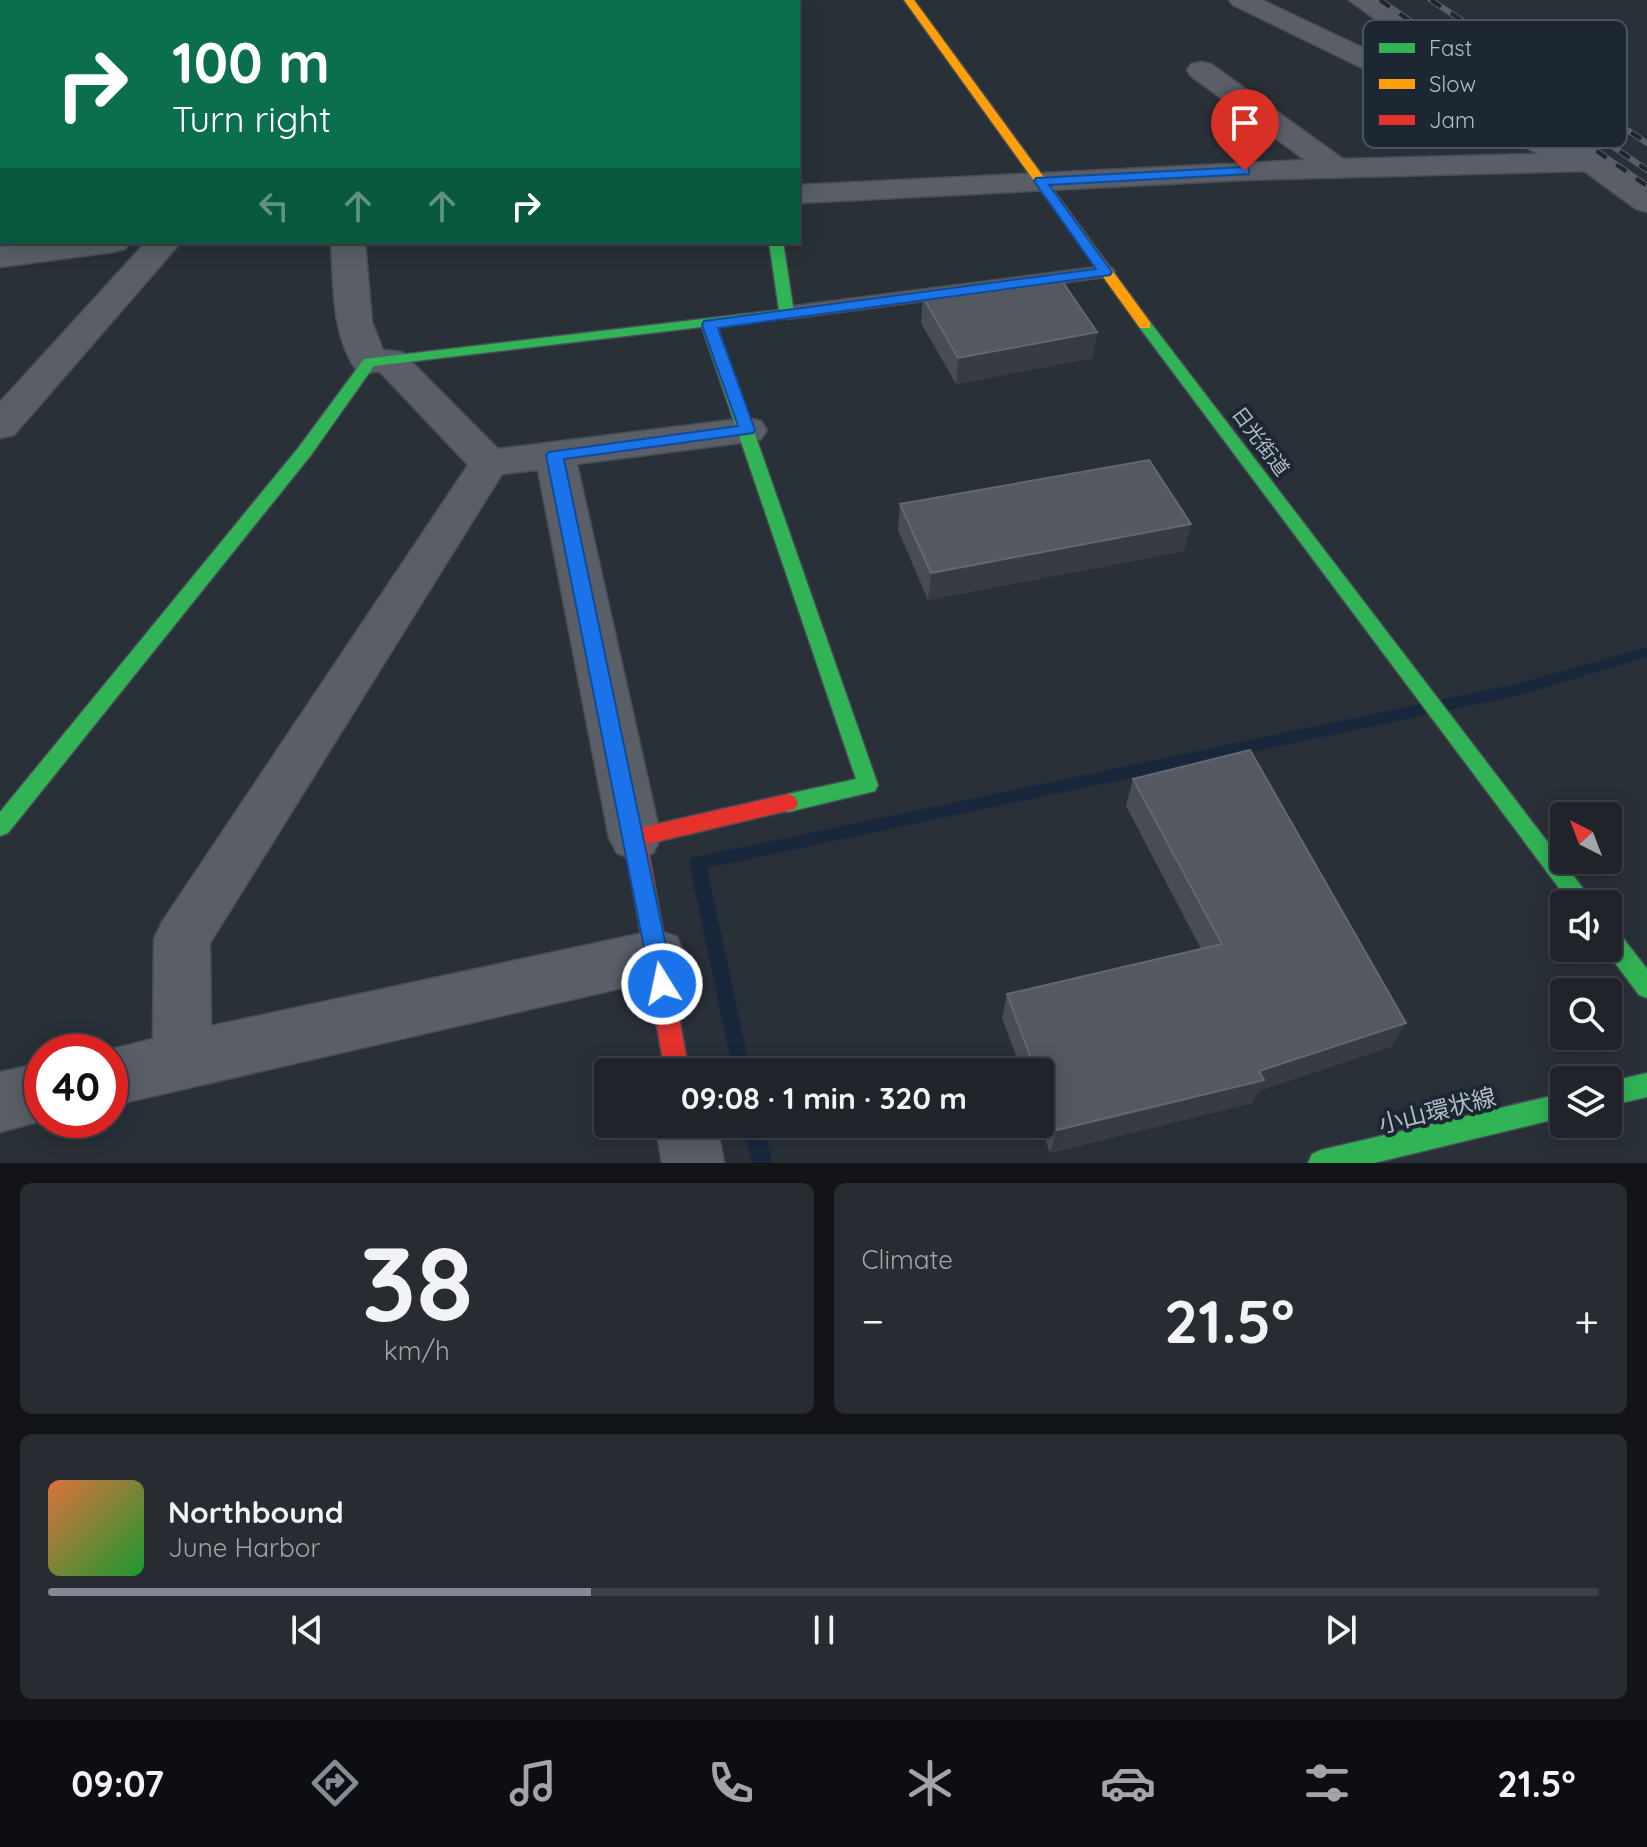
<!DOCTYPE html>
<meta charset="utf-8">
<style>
:root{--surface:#20242a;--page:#282c32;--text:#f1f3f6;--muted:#a2a4a8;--line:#3d4147;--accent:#848b96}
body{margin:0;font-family:Quicksand,"Noto Sans JP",sans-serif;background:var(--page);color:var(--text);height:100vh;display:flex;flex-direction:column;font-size:30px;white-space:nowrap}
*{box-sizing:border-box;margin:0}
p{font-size:26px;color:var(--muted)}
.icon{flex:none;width:44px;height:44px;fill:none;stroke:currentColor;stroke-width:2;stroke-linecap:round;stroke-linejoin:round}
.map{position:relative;height:1163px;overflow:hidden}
.side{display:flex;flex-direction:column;gap:20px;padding:20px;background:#121417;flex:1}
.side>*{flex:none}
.banner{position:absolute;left:0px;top:0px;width:800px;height:244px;box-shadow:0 4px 20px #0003,0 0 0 2px var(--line);background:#0b6e4f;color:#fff;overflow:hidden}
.needle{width:52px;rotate:318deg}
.fabs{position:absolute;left:1550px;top:802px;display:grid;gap:16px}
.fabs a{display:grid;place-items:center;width:72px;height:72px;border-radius:8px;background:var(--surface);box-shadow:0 4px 20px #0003,0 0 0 2px var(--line);font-size:40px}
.speed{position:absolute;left:24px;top:1034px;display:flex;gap:16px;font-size:40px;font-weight:700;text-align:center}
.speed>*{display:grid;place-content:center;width:104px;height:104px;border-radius:50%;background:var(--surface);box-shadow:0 4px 20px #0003,0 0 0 2px var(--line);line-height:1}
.speed .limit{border:12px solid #d22;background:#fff;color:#111}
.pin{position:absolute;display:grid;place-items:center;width:68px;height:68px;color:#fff;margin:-82px -34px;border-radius:50% 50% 50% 0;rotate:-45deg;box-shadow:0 0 8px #0007}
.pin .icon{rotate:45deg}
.me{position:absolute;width:88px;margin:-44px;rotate:350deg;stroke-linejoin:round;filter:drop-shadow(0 0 6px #0008)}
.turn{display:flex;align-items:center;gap:28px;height:168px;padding:0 40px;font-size:36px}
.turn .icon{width:104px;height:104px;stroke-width:2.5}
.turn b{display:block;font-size:56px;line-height:68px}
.lanes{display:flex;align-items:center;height:76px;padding:0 40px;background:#0003;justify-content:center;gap:40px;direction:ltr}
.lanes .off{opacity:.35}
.big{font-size:60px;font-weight:800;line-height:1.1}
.side .card{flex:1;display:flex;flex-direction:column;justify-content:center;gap:12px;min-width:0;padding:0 28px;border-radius:12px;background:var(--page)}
.side .dial{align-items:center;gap:0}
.dial b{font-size:104px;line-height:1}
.song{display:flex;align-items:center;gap:24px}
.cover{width:96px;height:96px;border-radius:12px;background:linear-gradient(135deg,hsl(20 70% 55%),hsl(130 70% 35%))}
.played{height:8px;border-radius:4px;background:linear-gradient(90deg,var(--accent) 35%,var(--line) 35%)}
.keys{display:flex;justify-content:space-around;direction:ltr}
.heat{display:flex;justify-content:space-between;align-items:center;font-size:44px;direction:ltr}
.side .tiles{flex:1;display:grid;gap:20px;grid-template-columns:1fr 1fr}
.card:last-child{grid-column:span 2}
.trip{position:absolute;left:594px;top:1058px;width:460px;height:80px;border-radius:8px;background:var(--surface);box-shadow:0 4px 20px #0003,0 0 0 2px var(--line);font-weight:800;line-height:80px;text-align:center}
.dock{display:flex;height:128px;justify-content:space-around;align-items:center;background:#0d0e11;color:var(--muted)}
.dock .icon{width:56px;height:56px}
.dock .on{color:var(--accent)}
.dock b{font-size:36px;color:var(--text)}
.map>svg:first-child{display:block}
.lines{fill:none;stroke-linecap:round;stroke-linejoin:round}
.stream{fill:#19273c;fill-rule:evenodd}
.lane-casing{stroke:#484c55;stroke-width:3}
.street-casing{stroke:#484c55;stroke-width:3}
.fast-casing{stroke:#484c55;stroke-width:3}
.slow-casing{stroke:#484c55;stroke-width:3}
.jam-casing{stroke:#484c55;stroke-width:3}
.lane{fill:#5a5e66;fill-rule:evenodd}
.street{fill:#5a5e66;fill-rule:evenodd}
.fast{fill:#30b455;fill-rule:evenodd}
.slow{fill:#ff9f0a;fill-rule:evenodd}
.jam{fill:#e5322d;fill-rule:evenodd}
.rail-casing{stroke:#595d64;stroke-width:6}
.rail{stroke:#1d2633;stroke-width:4;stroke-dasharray:12;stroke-linecap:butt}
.wall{fill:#474c55}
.shaded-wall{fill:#373c44}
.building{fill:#535861;stroke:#626872;stroke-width:2}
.route{fill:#1a73e8;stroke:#114b97;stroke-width:2}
.labels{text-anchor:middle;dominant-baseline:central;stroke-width:8;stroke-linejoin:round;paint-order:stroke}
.street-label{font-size:20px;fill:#b4bcc9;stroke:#1d2633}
.near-street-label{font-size:24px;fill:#b4bcc9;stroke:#1d2633}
.key{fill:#1d2633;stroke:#4a5360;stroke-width:2}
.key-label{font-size:22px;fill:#b4bcc9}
</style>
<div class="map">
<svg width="1647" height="1163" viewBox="0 0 1647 1163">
<rect width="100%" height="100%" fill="#2a3038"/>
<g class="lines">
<g class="stream">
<path d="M1647 647V657L1520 695 707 868 751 1072H733L689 863 691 858 1520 683Z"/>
<path d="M743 1124H763L772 1163H752Z"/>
</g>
<defs>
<path id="lane" d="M1105 266 1112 268 1115 272 1112 276 787 319 777 313 787 307Z"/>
<g id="street">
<path d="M165 0H191L193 2H167Z"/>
<path d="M1229 0H1262L1507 116 1349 0H1379L1647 187V212L1636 209 1584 171 1245 180 798 203V185L1305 160 1191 76 1187 70 1191 64 1201 62 1211 64 1343 159 1539 154 1233 5Z"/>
<rect x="0" y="77" width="2" height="16"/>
<path d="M37 242H130L125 249 113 252 0 267V247Z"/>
<path d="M146 242H181L14 435 0 438V402Z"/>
<path d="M331 242H365L372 322 383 350 402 352 498 449 747 418 761 421 767 430 761 439 747 442 577 464 661 838 653 853 635 860 617 853 609 838 538 470 502 474 210 943 211 1026 657 930 677 937 685 955 677 973 657 980 110 1106V1052H100L153 1039 154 939 162 922 468 465 379 371 369 373 356 370C331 333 334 285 331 242Z"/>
<path d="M42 1063V1120H45L0 1132V1072Z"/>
<path d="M655 1124H717L724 1163H662Z"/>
</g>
<g id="fast">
<path d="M769 242H783L794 313 787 317 717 326 878 785 875 791 788 812 781 809 778 803 781 797 788 794 856 779 702 327 374 366 311 455 8 833 0 836V812L299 447 364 359 779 310Z"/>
<path d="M1145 321 1150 322 1595 904H1571L1140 328 1138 325Z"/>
<path d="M1608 926 1616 929 1647 969V998L1639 995 1604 948H1608Z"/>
<path d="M1647 1073V1097L1608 1106V1082Z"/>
<path d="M1564 1093V1117L1374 1163H1308L1312 1154 1321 1150Z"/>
</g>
<path id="slow" d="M904 0H914L1150 322V328H1140Z"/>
<path id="jam" d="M788 794 795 797 798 803 795 809 647 844 689 1072H665L624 838 627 832 635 829Z"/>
</defs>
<use href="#lane" class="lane-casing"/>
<use href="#street" class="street-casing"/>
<use href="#fast" class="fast-casing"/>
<use href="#slow" class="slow-casing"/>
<use href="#jam" class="jam-casing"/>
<use href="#lane" class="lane"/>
<use href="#street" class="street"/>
<use href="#fast" class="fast"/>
<use href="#slow" class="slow"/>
<use href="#jam" class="jam"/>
<defs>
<g id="rail">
<path d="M1380 0 1647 186"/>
<path d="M1431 0 1647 143"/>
<path d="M1521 83 1647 170"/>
</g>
</defs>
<use href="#rail" class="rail-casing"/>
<use href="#rail" class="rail"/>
</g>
<g class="wall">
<path d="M923 297 1097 332 1092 358 956 384 921 323Z"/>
<path d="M900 504 1191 524 1184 551 928 600 898 530Z"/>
<path d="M1133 779 1391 1047 1258 1091 1252 1103 1050 1153 1040 1124V1072H1022L1002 1018 1007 994 1201 949 1126 806Z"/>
</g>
<g class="shaded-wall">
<path d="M1097 332 1092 358 956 384 958 358Z"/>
<path d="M1191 524 1184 551 928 600 931 573Z"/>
<path d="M1406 1023 1391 1047 1258 1091 1252 1103 1050 1153 1057 1130 1259 1071Z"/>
</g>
<g class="building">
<path d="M1060 278 1097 332 958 358 923 297Z"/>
<path d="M1149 460 1191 524 931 573 900 504Z"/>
<path d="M1250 750 1406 1023 1259 1071 1264 1080 1057 1130 1040 1084V1072H1036L1007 994 1222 944 1133 779Z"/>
</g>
<path class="route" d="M1245 167 1249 168V174L1049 185 1112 272 1110 275 718 328 755 430 753 433 564 459 674 984 670 992 662 995 653 992 546 455 549 452 738 426 702 325 704 321 1096 269 1034 181 1036 178Z"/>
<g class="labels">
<g class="street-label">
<text transform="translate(1261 441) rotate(53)">日光街道</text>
</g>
<g class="near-street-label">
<text transform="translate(1437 1110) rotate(-14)">小山環状線</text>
</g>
</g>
<rect x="1363" y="20" width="264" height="128" rx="12" class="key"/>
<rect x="1379" y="43" width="36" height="10" fill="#30b455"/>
<rect x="1379" y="79" width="36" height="10" fill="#ff9f0a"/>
<rect x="1379" y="115" width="36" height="10" fill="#e5322d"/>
<g class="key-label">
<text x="1429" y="56">Fast</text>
<text x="1429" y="92">Slow</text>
<text x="1429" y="128">Jam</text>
</g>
</svg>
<div class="fabs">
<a><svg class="needle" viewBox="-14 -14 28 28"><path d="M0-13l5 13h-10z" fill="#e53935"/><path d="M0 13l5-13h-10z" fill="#a2a4a8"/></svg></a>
<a><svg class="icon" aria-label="sound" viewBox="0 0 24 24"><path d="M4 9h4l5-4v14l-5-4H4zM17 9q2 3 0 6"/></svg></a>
<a><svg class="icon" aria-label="search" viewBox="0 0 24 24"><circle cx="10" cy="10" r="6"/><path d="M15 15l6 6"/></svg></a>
<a><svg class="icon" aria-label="layers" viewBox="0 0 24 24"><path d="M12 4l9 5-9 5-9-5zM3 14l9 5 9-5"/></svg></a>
</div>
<div class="speed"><div class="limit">40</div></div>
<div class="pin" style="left:1245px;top:171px;background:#d93025"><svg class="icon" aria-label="arrive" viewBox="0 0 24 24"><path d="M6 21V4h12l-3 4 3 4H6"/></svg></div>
<svg class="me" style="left:662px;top:984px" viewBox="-20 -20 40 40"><circle r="17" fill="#1a73e8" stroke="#fff" stroke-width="3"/><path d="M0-11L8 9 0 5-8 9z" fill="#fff"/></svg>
<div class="trip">09:08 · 1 min · 320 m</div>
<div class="banner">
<div class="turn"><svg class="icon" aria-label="right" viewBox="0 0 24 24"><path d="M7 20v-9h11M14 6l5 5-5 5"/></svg><div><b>100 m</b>Turn right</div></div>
<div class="lanes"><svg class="icon off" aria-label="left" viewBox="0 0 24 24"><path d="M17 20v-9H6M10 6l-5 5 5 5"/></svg><svg class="icon off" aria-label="ahead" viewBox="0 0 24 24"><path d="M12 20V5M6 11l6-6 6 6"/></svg><svg class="icon off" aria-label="ahead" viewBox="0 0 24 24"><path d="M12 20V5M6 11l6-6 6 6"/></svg><svg class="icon" aria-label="right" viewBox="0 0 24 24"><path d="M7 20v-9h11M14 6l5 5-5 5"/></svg></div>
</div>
</div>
<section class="side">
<div class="tiles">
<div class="card dial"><b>38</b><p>km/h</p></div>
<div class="card"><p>Climate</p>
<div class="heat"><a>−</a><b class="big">21.5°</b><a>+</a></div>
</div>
<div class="card">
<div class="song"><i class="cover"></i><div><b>Northbound</b><p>June Harbor</p></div></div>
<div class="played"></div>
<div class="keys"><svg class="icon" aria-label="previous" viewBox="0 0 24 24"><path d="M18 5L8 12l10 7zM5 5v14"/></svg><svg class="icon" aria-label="pause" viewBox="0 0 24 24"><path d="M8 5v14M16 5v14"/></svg><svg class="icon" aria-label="next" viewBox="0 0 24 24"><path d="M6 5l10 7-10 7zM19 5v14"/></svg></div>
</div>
</div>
</section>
<nav class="dock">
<b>09:07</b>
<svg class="icon on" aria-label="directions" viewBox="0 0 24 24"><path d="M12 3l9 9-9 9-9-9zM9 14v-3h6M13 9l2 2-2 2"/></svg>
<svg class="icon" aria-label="music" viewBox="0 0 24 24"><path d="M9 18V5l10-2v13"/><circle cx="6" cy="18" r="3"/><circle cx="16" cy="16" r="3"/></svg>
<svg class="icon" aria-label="phone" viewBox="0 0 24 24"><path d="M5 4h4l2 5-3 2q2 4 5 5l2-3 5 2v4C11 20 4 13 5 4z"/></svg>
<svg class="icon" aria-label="climate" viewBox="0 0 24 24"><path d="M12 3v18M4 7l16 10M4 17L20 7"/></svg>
<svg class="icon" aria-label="car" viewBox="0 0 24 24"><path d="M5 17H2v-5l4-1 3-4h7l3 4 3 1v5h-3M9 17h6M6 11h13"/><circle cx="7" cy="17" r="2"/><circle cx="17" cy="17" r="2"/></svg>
<svg class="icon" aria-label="filters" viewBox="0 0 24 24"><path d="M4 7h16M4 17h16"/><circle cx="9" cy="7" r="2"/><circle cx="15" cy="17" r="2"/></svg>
<b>21.5°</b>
</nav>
